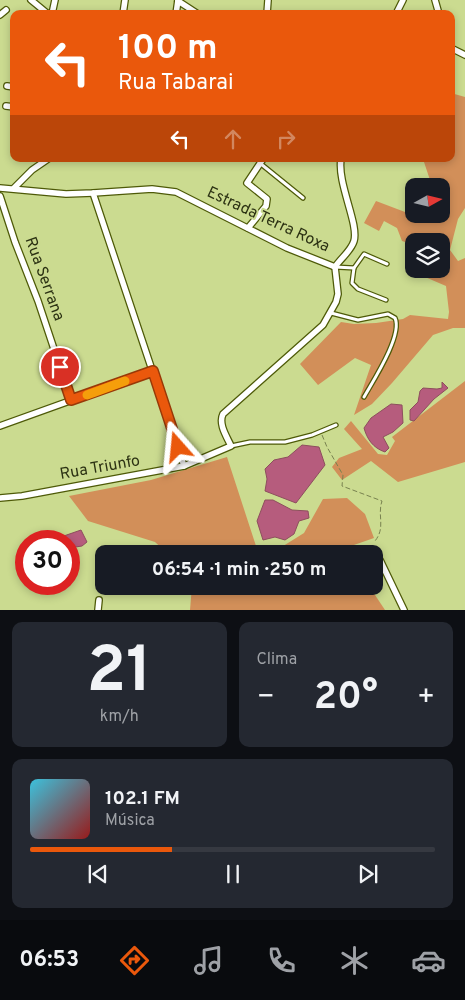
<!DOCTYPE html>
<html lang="pt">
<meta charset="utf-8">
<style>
:root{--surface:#171b24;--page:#242831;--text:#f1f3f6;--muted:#9ea1a6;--line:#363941;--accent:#ea580c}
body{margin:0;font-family:Overpass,sans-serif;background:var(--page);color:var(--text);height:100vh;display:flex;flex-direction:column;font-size:19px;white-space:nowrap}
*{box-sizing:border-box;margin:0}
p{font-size:16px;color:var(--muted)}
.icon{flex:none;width:28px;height:28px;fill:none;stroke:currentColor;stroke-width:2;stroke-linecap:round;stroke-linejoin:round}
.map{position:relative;height:610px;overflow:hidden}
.sheet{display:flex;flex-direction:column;gap:12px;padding:12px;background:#0d0f14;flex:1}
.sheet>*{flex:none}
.guide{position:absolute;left:10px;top:10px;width:445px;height:152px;border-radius:10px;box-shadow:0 2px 8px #0003;background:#ea580c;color:#fff;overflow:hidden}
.needle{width:32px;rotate:82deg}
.buttons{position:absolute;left:405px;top:178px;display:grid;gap:10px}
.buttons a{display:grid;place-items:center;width:45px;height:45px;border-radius:10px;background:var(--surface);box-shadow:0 2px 8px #0003;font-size:25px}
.speed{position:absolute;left:15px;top:530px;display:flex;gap:10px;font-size:25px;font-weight:700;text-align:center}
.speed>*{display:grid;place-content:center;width:65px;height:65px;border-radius:50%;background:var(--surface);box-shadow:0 2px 8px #0003;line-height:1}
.speed .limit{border:8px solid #d22;background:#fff;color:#111}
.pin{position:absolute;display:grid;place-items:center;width:42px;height:42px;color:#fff;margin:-21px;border:2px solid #fff;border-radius:50%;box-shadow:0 1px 5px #0007}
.me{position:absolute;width:55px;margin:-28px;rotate:342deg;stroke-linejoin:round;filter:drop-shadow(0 0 4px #0008)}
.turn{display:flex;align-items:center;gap:18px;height:105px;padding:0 25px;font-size:22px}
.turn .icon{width:65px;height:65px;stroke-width:2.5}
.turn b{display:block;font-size:35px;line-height:42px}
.lanes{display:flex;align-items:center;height:48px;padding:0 25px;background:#0003;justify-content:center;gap:25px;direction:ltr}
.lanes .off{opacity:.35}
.big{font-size:38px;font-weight:700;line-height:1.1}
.sheet .card{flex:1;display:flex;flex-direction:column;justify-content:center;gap:8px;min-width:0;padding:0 18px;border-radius:10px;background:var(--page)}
.sheet .dial{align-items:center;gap:0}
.dial b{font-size:65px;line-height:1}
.song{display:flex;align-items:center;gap:15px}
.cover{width:60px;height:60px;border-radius:8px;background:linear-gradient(135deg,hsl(190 70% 55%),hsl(0 70% 35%))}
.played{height:5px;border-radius:2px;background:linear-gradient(90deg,var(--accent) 35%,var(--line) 35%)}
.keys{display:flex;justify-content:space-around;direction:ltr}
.heat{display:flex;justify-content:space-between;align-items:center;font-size:28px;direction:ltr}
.sheet .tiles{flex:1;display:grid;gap:12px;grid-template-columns:1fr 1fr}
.card:last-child{grid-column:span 2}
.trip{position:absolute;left:95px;top:545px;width:288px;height:50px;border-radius:10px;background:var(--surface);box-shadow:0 2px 8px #0003;font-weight:700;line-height:50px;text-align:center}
.tabs{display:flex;height:80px;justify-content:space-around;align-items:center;background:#090b0e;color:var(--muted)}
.tabs .icon{width:35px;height:35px}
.tabs .current{color:var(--accent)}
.tabs b{font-size:22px;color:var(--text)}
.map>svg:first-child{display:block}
.green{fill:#d28f59}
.water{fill:#b65c7d;stroke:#8d4f5d}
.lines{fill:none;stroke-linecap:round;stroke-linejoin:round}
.lane-casing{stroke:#4e5a08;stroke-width:5.5}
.street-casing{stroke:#4e5a08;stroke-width:8}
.path{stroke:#78824f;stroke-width:1;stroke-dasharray:5 2.5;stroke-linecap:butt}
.lane{stroke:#fff;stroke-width:3}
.street{stroke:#fff;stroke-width:5.5}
.route-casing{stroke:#983908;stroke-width:12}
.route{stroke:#ea580c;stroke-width:9}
.slow{stroke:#f59e0b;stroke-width:9}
.labels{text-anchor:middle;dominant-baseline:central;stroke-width:4;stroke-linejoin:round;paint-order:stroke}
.street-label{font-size:16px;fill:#2c3213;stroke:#cbdb90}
</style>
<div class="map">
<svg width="465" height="610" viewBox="0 0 465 610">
<rect width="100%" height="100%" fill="#cbdb90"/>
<g class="green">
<path d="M451 93 465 97V208L458 219 450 250 458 261 465 258V328H453L433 335 392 383 372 404 354 415 371 365 355 358 318 385 300 364 341 322 354 324 376 323 403 319 410 315 448 319 449 312 446 286 425 277 426 269H441V241H414V245L402 241 397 228 384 221 379 231 364 223 376 201 405 212 429 217 430 214H441V186H432L423 159H451Z"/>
<path d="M465 381V462L398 482 371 461 342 480 332 467 339 458 362 449 344 429 351 421 378 454 387 455 395 441 392 437Z"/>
<path d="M227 457 256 546 280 548 304 533 323 499 347 498 365 514 374 538 328 554H168L155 542 88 521 69 496 151 480Z"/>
<path d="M192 586H369L385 610H190Z"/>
</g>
<g class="water">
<path d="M442 382 448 388 434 399 414 421 410 420V410L418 402 420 391 423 388 437 389 442 388Z"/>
<path d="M391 404 402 405 403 423 393 432 383 437 389 448 385 452C373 448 367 439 364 428L371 418Z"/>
<path d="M302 445 319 447 325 465 296 503 265 491 267 479 265 469 274 460 288 457Z"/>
<path d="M265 500H273L292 510 308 511 309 518 299 521 294 534 285 540 275 537 263 540 257 521Z"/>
<path d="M81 530 87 542 82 546 69 548V541H59L58 538Z"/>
</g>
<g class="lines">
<defs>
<g id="lane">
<path d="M261 164 303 198"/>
<path d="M335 267 354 268"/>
<path d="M386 300 358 289 352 283 354 268 364 254 387 264"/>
<path d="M331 313 358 320 388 314 395 318C403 335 373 381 364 397"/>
<path d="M231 446 250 442H285L312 435 336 425"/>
</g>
<g id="street">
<path d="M31 0 48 14"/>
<path d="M435 0 439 14"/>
<path d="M178 1 198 14"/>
<path d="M52 14 55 0"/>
<path d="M123 14 125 0"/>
<path d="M176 14 178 0"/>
<path d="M267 14 268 0"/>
<path d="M396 14 403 0"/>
<path d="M0 15 6 10"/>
<path d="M451 48 465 55"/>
<path d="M7 86 14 87"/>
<path d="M6 106 14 107"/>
<path d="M0 188 66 194 93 193 152 189 176 192 287 248 335 267"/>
<path d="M14 188 32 170 48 159"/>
<path d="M93 193 184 466"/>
<path d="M0 196 15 242 38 301 71 400"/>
<path d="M248 228 266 206 267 199 247 183 263 159"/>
<path d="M335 267C341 258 351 251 354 241 359 224 337 183 341 159"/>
<path d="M0 426 153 371"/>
<path d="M0 498 22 496 184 466 231 446C227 437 218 424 223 414L323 325 336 302 338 294 335 267"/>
<path d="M380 560 404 610"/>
<path d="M98 610 99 600"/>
</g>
</defs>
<use href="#lane" class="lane-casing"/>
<use href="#street" class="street-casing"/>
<path class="path" d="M322 435 327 447 343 475 342 486 382 501C377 516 386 527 375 541"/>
<use href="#lane" class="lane"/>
<use href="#street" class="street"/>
</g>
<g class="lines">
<defs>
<path id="route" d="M60 367 71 400 153 371 178 447"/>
</defs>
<use href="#route" class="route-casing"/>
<use href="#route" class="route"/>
<path class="slow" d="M87 395 125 381"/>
</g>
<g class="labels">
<g class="street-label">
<text transform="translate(268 220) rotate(25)">Estrada Terra Roxa</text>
<text transform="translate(44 279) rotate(70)">Rua Serrana</text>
<text transform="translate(100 468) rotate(-10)">Rua Triunfo</text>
</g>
</g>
</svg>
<div class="buttons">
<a><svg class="needle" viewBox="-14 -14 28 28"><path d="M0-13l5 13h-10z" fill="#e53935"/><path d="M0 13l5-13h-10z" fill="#9ea1a6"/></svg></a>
<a><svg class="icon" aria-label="layers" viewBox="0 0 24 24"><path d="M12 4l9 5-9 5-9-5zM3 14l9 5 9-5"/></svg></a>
</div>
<div class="speed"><div class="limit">30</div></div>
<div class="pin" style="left:60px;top:367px;background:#d93025"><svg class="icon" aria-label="arrive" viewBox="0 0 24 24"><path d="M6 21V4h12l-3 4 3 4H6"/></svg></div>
<svg class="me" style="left:178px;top:447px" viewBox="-20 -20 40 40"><path d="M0-17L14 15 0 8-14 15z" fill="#ea580c" stroke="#fff" stroke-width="4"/></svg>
<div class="trip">06:54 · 1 min · 250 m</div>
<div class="guide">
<div class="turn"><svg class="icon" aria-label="left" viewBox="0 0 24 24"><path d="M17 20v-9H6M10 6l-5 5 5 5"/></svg><div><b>100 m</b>Rua Tabarai</div></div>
<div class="lanes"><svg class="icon" aria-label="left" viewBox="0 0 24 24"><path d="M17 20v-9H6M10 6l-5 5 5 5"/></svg><svg class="icon off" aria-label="ahead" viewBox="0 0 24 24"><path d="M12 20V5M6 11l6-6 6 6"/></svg><svg class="icon off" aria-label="right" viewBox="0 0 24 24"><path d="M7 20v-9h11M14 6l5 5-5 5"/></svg></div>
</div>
</div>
<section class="sheet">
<div class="tiles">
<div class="card dial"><b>21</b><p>km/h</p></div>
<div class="card"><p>Clima</p>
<div class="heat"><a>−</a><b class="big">20°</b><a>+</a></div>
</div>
<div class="card">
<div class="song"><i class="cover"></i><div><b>102.1 FM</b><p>Música</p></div></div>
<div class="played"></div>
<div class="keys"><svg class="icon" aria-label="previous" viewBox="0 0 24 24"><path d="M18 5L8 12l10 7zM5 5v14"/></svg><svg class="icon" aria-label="pause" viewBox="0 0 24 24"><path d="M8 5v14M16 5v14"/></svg><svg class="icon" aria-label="next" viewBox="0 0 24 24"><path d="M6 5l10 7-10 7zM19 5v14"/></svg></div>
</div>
</div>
</section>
<nav class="tabs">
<b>06:53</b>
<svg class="icon current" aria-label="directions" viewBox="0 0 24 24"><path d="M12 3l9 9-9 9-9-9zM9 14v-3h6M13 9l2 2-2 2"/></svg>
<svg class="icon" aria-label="music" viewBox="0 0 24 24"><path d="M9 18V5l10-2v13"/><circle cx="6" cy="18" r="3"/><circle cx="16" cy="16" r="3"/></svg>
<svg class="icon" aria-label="phone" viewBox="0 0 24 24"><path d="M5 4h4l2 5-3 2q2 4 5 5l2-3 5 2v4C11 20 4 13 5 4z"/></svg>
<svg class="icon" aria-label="climate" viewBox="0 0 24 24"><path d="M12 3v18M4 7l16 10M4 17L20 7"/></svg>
<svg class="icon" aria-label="car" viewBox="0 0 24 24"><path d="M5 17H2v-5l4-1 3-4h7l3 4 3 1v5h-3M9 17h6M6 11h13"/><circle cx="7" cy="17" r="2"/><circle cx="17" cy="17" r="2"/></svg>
</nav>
